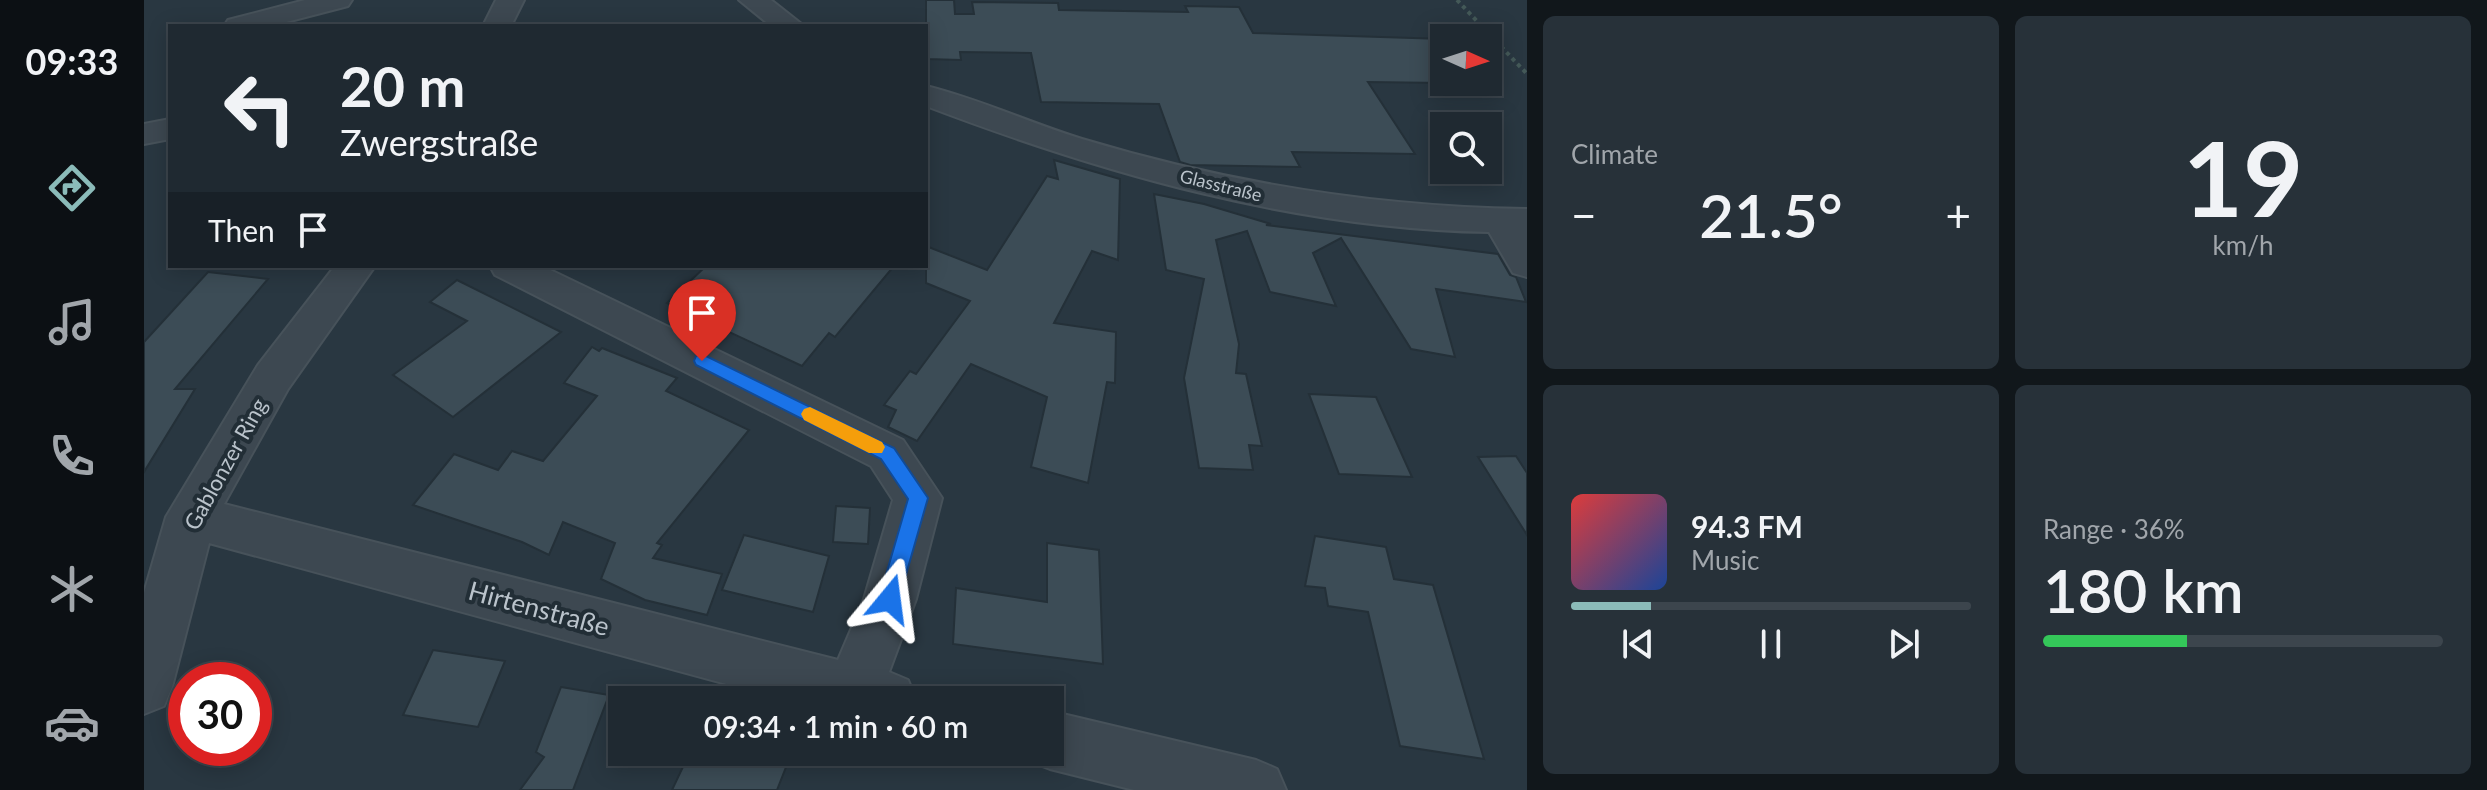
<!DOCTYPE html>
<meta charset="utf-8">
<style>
:root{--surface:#1f2931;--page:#273139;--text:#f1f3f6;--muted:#a1a6ab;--line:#3c454d;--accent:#8bbbb9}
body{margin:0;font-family:Lato,sans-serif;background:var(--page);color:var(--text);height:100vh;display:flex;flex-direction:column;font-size:30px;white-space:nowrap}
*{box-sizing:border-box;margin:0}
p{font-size:26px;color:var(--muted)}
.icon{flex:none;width:44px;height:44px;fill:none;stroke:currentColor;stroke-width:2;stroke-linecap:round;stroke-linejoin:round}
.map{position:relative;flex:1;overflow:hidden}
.panel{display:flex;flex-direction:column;gap:16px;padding:16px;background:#11171b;width:960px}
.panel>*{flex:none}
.top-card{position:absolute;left:24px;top:24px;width:760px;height:244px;border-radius:0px;box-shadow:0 4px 20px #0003,0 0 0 2px var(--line);background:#1f2931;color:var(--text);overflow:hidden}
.needle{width:52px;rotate:93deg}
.fabs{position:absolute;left:1286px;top:24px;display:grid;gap:16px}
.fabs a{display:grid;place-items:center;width:72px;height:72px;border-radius:0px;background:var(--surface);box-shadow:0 4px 20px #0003,0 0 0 2px var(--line);font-size:40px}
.speed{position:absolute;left:24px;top:662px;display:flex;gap:16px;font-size:40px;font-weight:700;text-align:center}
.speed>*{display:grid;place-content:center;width:104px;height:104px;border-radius:50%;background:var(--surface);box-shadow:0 4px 20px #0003,0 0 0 2px var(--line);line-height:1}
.speed .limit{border:12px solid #d22;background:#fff;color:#111}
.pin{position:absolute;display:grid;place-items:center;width:68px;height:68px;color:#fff;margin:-82px -34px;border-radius:50% 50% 50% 0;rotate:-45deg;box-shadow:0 0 8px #0007}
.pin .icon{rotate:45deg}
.me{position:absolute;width:88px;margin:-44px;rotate:16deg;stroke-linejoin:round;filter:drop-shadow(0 0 6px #0008)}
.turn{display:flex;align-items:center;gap:28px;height:168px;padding:0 40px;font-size:36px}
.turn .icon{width:104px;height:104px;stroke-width:2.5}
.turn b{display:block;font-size:56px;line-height:68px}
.then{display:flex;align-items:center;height:76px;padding:0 40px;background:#0003;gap:16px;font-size:30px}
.big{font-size:60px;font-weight:600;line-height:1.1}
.panel .widget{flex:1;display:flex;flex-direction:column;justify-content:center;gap:12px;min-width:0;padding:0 28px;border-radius:12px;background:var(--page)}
.panel .dial{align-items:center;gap:0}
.dial b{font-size:104px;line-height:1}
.song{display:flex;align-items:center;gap:24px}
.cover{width:96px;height:96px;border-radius:12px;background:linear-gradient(135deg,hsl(0 70% 55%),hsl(220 70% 35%))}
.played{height:8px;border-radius:4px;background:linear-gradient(90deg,var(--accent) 20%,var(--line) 20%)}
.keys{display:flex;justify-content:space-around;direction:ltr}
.heat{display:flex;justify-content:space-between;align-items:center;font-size:44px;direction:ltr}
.charge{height:12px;border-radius:6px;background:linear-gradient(90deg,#34c759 36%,var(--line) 0)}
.panel .tiles{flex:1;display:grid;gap:16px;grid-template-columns:repeat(2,1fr)}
.trip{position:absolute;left:464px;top:686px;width:456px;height:80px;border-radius:0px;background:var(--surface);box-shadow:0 4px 20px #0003,0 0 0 2px var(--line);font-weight:600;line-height:80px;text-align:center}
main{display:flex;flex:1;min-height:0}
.tab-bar{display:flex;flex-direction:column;width:144px;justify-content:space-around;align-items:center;background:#0c1014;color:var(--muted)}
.tab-bar .icon{width:56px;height:56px}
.tab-bar .on{color:var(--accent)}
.tab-bar b{font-size:36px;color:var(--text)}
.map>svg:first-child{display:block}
.building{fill:#3c4c56;stroke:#243038;stroke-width:2}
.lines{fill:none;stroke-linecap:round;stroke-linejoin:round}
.minor-casing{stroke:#47525a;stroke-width:4}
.path{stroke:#445958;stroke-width:4;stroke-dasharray:4 4;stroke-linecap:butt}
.minor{fill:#3d4851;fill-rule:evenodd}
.route{fill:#1a73e8;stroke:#114b97;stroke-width:2}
.slow{fill:#f59e0b}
.labels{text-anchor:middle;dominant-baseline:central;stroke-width:8;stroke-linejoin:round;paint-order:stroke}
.far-street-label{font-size:18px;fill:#bac3cb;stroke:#222e36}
.street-label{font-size:22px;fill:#bac3cb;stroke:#222e36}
.near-street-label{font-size:26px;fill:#bac3cb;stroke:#222e36}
</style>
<main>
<nav class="tab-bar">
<b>09:33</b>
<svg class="icon on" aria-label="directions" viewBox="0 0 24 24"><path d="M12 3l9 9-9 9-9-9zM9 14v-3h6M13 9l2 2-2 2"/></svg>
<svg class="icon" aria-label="music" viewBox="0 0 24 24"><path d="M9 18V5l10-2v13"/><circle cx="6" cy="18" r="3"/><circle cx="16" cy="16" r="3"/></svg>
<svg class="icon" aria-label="phone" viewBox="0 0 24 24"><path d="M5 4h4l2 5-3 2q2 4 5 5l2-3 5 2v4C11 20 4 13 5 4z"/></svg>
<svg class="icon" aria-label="climate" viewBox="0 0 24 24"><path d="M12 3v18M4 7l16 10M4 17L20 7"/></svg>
<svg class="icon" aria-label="car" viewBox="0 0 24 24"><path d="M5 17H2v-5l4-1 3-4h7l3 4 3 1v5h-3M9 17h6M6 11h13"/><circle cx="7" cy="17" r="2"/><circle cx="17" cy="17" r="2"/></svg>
</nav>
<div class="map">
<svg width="1383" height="790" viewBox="0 0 1383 790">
<rect width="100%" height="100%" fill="#293741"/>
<g class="building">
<path d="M782 0H810L811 14H830L828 2 914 3 915 10 1044 12 1041 6 1095 7 1109 33 1300 39V83L1224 82 1271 154 1148 152 1156 167 1046 165 1036 162 1015 104 897 102 887 53 816 52 817 60 782 59Z"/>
<path d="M910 160 976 179 974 260 948 251 910 323 972 332 971 383 963 382 944 483 887 467 903 397 827 364 773 441 744 427 752 410 740 405 766 371 772 374 826 301 782 283V246L843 270 903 176 914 179Z"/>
<path d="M1010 194 1060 204 1127 224 1122 225 1354 254 1366 275 1372 277 1382 302 1292 289 1311 357 1267 349 1197 238 1169 253 1192 306 1126 292 1103 231 1072 240 1095 344 1092 373 1102 374 1118 446 1105 445 1109 470 1055 468 1040 378 1060 279 1022 270Z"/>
<path d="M562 266H750L691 337 685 333 658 366 523 303Z"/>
<path d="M64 272 124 279 31 389H51L0 472V342Z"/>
<path d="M313 280 417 332 309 417 249 375 323 321 286 302Z"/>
<path d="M448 347 455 351 458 348 533 378 522 391 605 430 513 543 518 545 509 558 578 574 563 615 501 600 457 579 471 543 419 522 405 555 378 542 269 505 310 454 354 470 368 451 399 461 453 396 420 383Z"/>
<path d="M1165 394 1232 397 1268 477 1195 474Z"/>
<path d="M1372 456 1383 473V535L1334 457Z"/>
<path d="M692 506 726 508 724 544 689 542Z"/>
<path d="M600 535 685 556 669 612 578 590Z"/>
<path d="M1171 536 1242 547 1250 579 1289 585 1340 759 1256 746 1224 612 1184 606 1181 588 1161 586Z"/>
<path d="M903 543 955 550 959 664 809 644 812 588 903 602Z"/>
<path d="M289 650 361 661 334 727 259 715Z"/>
<path d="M417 687 465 695 429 790H376L400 757 392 752Z"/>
<path d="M546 752H648L633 790H528Z"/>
</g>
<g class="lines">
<defs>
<g id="minor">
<path d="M161 0H208L204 6 127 26H80L84 20Z"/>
<path d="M352 0H380L367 26H339Z"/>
<path d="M595 0H627L660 26H627Z"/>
<path d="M782 86C835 99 886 123 938 139 1084 183 1231 207 1383 209V277L1369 273 1345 232C1152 229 961 174 782 106Z"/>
<path d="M26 119V139L0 144V124Z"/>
<path d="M191 266H231L144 389 80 504 694 660 720 599 749 500 727 466 351 275 346 266H398L759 440 798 498 772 599 745 672 764 680 772 700H641L65 543 28 687 20 706 0 714V593L22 517 114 365Z"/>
<path d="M906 711 1112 760 1133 769 1142 790H990L906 769 885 761 882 752H906Z"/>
</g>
</defs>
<use href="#minor" class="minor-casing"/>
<path class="path" d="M1313 0 1383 74"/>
<use href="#minor" class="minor"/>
</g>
<path class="route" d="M558 354 750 448 784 498 753 606 746 609 738 606 735 599 764 499 737 459 552 365 550 361 552 356Z"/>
<path class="slow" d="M666 407 738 442 741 447 738 453H725L660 420 657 414 660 409Z"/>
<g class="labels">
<g class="far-street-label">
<text transform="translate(1077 185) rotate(14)">Glasstraße</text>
</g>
<g class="street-label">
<text transform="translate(81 464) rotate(-61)">Gablonzer Ring</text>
</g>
<g class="near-street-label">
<text transform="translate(395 608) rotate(15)">Hirtenstraße</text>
</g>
</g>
</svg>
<div class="fabs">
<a><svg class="needle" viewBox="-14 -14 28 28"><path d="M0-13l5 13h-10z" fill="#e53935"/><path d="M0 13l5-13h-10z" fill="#a1a6ab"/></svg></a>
<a><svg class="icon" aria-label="search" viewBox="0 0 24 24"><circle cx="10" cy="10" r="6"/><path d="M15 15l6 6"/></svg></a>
</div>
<div class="speed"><div class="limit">30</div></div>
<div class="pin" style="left:558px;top:361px;background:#d93025"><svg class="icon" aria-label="arrive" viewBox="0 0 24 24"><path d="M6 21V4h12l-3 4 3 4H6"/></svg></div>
<svg class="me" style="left:746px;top:599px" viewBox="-20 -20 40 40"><path d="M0-17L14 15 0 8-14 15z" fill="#1a73e8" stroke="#fff" stroke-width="4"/></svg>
<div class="trip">09:34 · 1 min · 60 m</div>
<div class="top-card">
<div class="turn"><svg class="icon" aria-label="left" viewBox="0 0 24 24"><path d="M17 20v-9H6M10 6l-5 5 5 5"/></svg><div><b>20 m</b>Zwergstraße</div></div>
<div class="then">Then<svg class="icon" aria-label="arrive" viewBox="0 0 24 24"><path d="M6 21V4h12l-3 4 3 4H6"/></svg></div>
</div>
</div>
<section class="panel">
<div class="tiles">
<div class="widget"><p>Climate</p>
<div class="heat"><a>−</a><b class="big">21.5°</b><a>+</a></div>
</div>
<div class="widget dial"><b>19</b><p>km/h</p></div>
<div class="widget">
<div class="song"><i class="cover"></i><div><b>94.3 FM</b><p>Music</p></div></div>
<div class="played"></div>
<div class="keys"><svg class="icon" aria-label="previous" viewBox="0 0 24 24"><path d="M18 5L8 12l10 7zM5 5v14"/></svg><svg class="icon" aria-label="pause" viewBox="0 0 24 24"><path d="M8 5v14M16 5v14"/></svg><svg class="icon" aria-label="next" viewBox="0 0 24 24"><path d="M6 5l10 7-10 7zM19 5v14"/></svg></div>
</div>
<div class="widget"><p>Range · 36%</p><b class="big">180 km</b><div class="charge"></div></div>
</div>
</section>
</main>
